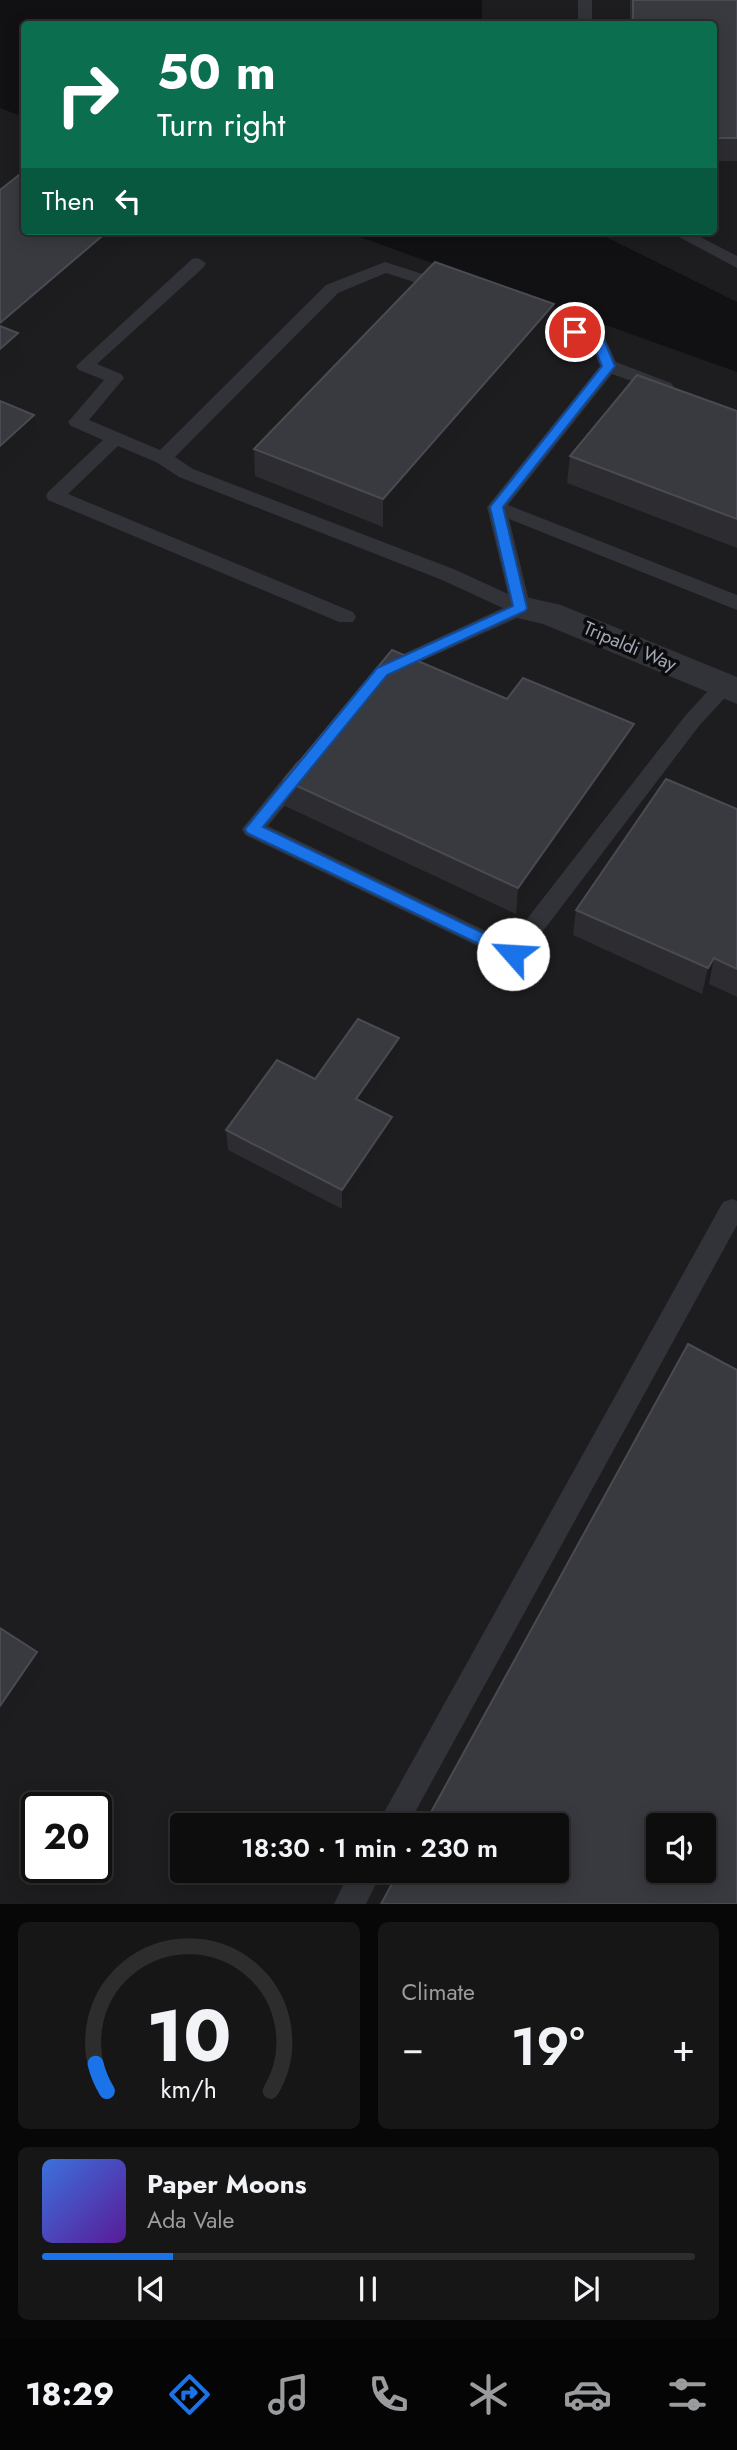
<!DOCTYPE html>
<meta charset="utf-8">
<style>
:root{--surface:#0d0d0e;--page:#161617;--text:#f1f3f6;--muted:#9a9c9e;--line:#2d2d2e;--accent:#1a73e8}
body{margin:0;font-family:Jost,sans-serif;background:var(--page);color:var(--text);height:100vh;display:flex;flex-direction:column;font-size:26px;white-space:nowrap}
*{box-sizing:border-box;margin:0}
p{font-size:23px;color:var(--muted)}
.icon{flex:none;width:38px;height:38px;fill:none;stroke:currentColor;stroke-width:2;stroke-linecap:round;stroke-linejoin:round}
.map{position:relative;height:1904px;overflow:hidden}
.sheet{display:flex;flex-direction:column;gap:18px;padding:18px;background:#070708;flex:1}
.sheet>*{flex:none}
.guide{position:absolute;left:21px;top:21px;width:696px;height:214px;border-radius:7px;box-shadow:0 4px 18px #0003,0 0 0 2px var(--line);background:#0b6e4f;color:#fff;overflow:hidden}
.fabs{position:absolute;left:646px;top:1813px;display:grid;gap:14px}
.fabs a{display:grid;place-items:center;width:70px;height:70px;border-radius:7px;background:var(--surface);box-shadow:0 4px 18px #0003,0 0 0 2px var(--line);font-size:35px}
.speed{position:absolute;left:21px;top:1792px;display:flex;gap:14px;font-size:35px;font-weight:700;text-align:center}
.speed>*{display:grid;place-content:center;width:91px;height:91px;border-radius:50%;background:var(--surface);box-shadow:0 4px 18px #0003,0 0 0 2px var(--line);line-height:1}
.speed .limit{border:4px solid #111;border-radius:10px;background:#fff;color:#111}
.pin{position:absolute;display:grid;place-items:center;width:60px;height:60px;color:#fff;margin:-30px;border:4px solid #fff;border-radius:50%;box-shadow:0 2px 7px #0007}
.me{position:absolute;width:77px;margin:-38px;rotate:296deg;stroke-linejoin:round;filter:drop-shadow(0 0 5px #0008)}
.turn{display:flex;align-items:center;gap:24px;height:147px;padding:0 21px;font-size:32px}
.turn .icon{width:91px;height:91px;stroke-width:2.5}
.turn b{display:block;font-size:49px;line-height:60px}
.then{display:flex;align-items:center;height:66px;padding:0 21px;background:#0003;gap:14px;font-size:26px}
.big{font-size:52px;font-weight:600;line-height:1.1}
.sheet .card{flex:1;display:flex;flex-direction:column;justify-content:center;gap:10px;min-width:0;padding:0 24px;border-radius:10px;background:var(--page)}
.sheet .dial{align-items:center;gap:0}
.dial svg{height:182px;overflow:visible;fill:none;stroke:var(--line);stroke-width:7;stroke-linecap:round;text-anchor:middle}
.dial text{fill:var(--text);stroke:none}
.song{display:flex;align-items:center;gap:21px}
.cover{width:84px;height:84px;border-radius:10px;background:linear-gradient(135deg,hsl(220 70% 55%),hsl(270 70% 35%))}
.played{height:7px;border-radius:4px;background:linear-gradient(90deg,var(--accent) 20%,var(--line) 20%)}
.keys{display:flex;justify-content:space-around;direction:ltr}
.heat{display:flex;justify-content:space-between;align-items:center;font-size:38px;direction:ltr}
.sheet .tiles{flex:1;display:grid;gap:18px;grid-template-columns:1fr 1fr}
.card:last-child{grid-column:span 2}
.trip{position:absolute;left:170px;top:1813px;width:399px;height:70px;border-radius:7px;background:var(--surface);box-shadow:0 4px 18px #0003,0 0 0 2px var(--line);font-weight:600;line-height:70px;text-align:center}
.menu{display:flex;height:112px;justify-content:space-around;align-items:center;background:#050506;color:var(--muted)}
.menu .icon{width:49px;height:49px}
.menu .on{color:var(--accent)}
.menu b{font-size:32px;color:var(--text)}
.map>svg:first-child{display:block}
.built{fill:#1d1d20;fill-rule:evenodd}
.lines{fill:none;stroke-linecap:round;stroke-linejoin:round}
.lane{fill:#323338;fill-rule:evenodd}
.street{fill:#323338;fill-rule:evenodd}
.wall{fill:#2d2d31}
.shaded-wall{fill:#1c1c1f}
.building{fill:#393a3f;stroke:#4a4b52;stroke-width:2;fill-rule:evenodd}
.route{fill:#1a73e8;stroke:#114b97;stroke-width:2}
.labels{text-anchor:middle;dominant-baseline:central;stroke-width:7;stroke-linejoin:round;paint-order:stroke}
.street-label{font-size:19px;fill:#a1a7b5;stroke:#0c0c0e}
</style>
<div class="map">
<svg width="737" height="1904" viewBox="0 0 737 1904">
<rect width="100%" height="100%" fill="#111113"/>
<g class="built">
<path d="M482 0H737V302L594 231H714V24H482Z"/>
<path d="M0 108 24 117V231H343L737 372V1904H0ZM37 1808H96V1867H37ZM182 1825H556V1871H182ZM658 1825H704V1871H658Z"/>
</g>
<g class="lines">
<g class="lane">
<rect x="578" y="0" width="14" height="24"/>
<path d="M668 231H689L737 256V268Z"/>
<path d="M198 258 206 263 204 267 97 364 121 374 124 378 89 420 160 450 326 285 385 262 454 284 457 288 448 293 386 273 338 293 175 457 193 469 456 570 508 594 487 507 600 366 591 343 517 318 514 314 523 309 529 310 604 336 616 362 671 383 674 387 665 393 612 374 508 505 737 595V610L509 519 531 608 528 613 384 678 377 676 374 671 377 666 503 608 442 580 179 477 156 462 118 446 68 494 353 612 356 617 353 622H339L48 500 46 496 48 492 103 440 71 426 68 422 104 380 79 370 76 366 192 259Z"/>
<path d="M724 679 731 681 734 686 731 691 699 726 521 960 513 963 245 835 242 829 297 761 304 759 311 761 315 767 311 773 268 826 509 942 685 716 717 681Z"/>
<path d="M732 1199 737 1201V1225L408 1825H377L723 1202Z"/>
<path d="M350 1871H382L366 1904H334Z"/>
</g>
<path class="street" d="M521 596 561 605 737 677V704L543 624 509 616 504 608 509 600Z"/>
</g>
<g class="wall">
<path d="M630 0H737V161H714V24H630Z"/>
<path d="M552 331 383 527 255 476 254 449Z"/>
<path d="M737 411V548L567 483 570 456Z"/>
<path d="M634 724 630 751 516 914 285 806 284 780Z"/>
<path d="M737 809V997L709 984 702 994 573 935 576 910Z"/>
<path d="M398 1058 366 1104 391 1137 342 1209 228 1150 226 1130 315 1079Z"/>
</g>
<g class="shaded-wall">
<path d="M108 231H143L19 339 23 361 0 381V323Z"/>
<path d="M554 304 552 331 383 527V499Z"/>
<path d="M34 415 38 438 0 473V446Z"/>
<path d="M634 724 630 751 516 914 518 888Z"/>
<path d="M714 958 709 984 702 994 708 968Z"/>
<path d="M399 1038 398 1058 356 1119V1099Z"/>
<path d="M392 1117 391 1137 342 1209V1190Z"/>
<path d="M37 1652 44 1669 0 1733V1706Z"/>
</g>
<g class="building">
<path d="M633 0H737V138H714V24H633Z"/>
<path d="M24 171V231H108L0 323V190Z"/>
<path d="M435 262 554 304 383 499 254 449Z"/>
<path d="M0 326 18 333 0 349Z"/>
<path d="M637 375 737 411V519L570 456Z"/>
<path d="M0 401 34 415 0 446Z"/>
<path d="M392 650 507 699 523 678 634 724 518 888 284 780Z"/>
<path d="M666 779 737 809V969L714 958 708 968 576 910Z"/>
<path d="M358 1019 399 1038 356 1099 392 1117 342 1190 226 1130 277 1060 315 1079Z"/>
<path d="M688 1344 737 1370V1904H381L399 1871H556V1825H424ZM658 1825H704V1871H658Z"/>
<path d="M0 1628 37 1652 0 1706Z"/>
</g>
<path class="route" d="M575 328 603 338 615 366 503 507 527 608 525 611 387 675 263 827 518 950 521 954 518 959 513 960 247 833 245 829 377 668 513 606 490 507 602 366 593 343 570 335V329Z"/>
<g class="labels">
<g class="street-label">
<text transform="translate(630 646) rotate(23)">Tripaldi Way</text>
</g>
</g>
</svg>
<div class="fabs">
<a><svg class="icon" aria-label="sound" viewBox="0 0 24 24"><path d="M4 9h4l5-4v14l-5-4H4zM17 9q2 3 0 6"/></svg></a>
</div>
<div class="speed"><div class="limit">20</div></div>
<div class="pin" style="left:575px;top:332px;background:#d93025"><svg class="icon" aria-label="arrive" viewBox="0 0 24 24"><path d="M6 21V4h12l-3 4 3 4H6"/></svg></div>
<svg class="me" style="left:513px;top:954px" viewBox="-20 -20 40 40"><circle r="19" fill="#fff"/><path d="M0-13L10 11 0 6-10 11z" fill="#1a73e8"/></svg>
<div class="trip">18:30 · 1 min · 230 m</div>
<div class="guide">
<div class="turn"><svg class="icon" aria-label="right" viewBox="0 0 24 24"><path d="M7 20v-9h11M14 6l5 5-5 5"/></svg><div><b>50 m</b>Turn right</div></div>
<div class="then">Then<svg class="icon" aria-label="left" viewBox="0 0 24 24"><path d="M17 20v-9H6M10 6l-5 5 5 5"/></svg></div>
</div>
</div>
<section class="sheet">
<div class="tiles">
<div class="card dial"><svg viewBox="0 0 100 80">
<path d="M14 69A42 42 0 1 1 86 69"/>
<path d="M14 69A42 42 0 0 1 9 57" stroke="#1a73e8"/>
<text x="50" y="56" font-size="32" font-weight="700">10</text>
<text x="50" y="72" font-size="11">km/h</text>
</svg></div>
<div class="card"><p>Climate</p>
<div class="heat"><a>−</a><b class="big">19°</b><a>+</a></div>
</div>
<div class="card">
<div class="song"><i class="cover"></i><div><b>Paper Moons</b><p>Ada Vale</p></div></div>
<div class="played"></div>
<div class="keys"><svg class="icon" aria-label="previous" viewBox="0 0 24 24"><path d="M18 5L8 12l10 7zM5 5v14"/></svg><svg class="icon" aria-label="pause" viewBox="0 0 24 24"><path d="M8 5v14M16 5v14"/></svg><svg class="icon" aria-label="next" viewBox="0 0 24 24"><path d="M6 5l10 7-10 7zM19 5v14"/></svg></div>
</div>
</div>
</section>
<nav class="menu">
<b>18:29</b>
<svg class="icon on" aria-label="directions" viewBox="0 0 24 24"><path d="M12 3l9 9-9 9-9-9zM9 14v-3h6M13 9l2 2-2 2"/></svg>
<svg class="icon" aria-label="music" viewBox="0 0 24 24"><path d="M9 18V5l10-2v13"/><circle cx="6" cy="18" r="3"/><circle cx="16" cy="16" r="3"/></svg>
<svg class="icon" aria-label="phone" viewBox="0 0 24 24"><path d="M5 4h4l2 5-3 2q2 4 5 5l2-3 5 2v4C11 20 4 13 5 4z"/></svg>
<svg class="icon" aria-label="climate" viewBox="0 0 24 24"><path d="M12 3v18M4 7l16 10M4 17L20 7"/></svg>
<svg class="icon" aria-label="car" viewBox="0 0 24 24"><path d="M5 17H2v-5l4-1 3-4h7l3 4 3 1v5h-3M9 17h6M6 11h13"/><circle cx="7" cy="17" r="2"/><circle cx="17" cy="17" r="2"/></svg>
<svg class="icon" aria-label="filters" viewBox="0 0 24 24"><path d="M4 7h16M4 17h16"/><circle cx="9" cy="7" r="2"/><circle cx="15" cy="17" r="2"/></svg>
</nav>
